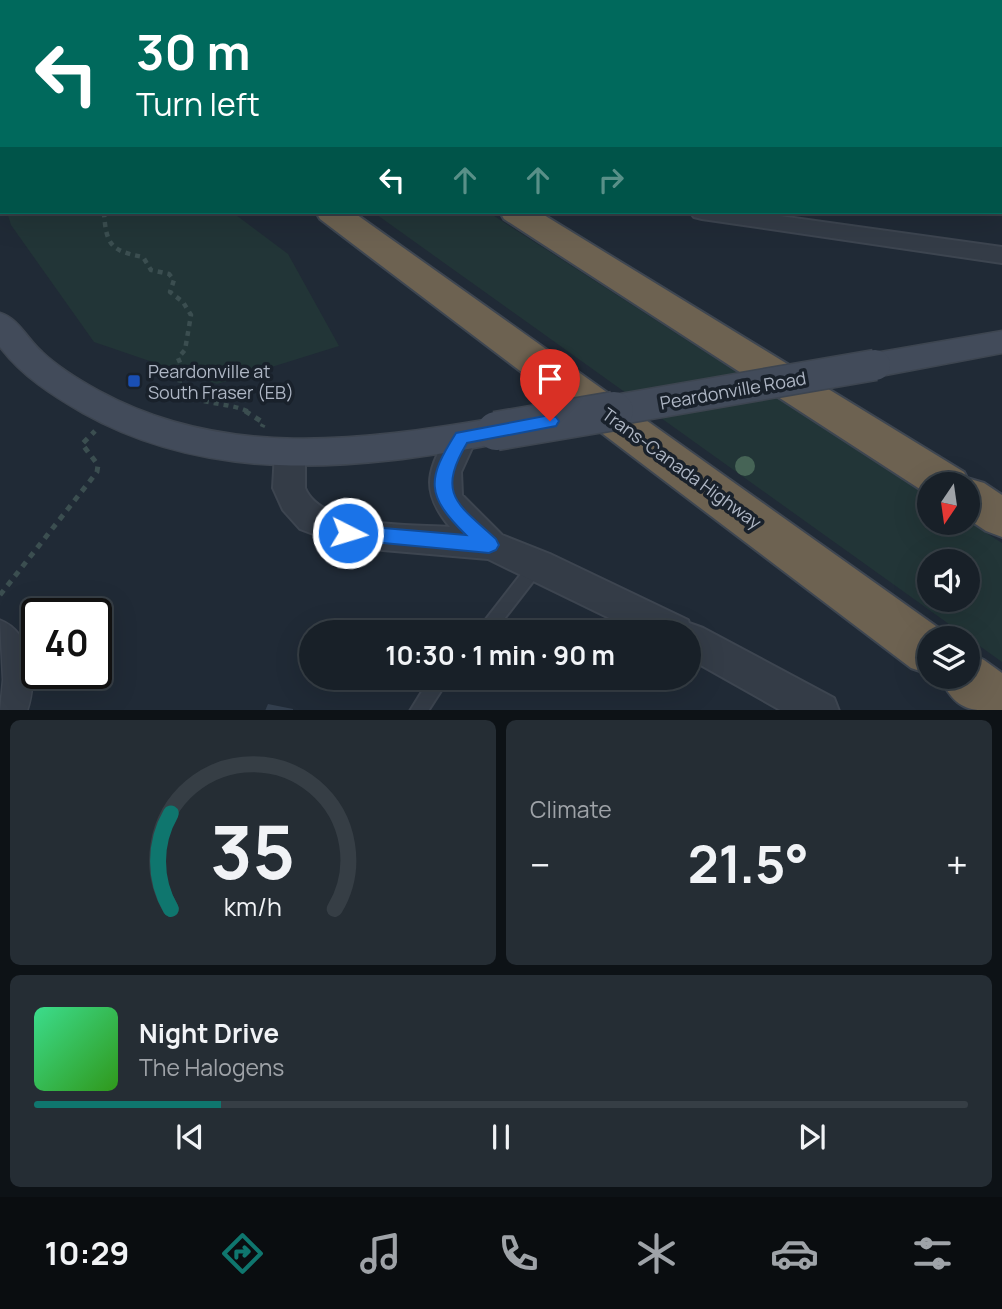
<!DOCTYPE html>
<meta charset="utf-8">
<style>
:root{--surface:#182028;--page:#252d34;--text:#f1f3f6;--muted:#9fa3a8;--line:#363e45;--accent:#0f766e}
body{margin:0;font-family:Manrope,sans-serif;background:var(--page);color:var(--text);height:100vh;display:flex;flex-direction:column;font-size:26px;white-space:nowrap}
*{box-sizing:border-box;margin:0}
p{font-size:23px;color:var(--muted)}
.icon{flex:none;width:38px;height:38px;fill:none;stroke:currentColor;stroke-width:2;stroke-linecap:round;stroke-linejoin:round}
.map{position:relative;height:710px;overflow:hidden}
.drawer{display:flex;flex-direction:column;gap:10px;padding:10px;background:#0d1216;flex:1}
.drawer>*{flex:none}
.guide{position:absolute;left:0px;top:0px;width:1003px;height:214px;box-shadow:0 7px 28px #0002,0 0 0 2px var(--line);background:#00695c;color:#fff;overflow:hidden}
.needle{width:46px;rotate:193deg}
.tools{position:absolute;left:917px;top:472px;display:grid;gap:14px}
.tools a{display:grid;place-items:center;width:63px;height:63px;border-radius:50%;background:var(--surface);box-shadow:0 7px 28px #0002,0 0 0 2px var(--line);font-size:35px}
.speed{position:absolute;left:21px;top:598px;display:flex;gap:14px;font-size:35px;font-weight:700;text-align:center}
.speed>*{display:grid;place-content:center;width:91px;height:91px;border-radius:50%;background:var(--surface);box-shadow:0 7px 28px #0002,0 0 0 2px var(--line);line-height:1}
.speed .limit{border:4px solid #111;border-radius:10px;background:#fff;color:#111}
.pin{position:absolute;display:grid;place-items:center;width:60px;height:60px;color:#fff;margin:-72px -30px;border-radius:50% 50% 50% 0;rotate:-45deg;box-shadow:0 0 7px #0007}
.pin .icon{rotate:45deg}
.me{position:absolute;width:77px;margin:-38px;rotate:95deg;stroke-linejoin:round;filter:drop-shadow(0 0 5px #0008)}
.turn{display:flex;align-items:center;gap:24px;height:147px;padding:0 21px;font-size:32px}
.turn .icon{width:91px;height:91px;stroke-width:2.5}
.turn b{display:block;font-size:49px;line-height:60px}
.lanes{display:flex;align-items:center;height:66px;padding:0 21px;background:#0003;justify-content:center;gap:35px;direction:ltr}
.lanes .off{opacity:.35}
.big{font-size:52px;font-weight:700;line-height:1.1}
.drawer .widget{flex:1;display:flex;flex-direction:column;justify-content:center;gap:10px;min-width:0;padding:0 24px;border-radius:10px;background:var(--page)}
.drawer .dial{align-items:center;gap:0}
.dial svg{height:182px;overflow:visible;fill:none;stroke:var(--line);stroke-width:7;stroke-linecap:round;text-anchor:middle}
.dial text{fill:var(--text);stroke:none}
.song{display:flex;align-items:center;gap:21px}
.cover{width:84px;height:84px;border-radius:10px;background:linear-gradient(135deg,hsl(150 70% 55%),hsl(110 70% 35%))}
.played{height:7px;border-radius:4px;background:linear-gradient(90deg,var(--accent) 20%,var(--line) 20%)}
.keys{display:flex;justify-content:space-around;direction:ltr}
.heat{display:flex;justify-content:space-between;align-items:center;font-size:38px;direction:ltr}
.drawer .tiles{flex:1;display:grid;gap:10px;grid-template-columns:1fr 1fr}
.widget:last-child{grid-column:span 2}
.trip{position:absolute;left:299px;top:620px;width:402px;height:70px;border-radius:35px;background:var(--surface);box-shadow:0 7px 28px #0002,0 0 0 2px var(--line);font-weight:700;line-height:70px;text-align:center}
.tabs{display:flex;height:112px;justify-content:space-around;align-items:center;background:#0a0d10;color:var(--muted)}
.tabs .icon{width:49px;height:49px}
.tabs .current{color:var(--accent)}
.tabs b{font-size:32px;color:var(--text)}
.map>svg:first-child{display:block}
.green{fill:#223537;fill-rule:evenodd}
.building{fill:#323e4d}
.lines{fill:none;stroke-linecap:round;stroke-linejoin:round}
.service-casing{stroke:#3d4550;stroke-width:4}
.minor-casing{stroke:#3d4550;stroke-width:3}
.tertiary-casing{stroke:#3d4550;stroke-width:4}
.secondary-casing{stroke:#3d4550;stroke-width:3}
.motorway-casing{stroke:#3e4651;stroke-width:4}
.path-far1{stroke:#3b4e50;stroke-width:4.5;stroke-dasharray:5 5;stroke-linecap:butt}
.path{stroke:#3b4e50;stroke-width:5;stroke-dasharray:6 6;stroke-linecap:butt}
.service{fill:#343c47;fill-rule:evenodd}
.minor{fill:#343c47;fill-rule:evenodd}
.tertiary{fill:#343c47;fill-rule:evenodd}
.secondary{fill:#424b5a;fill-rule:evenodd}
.motorway{fill:#6d6251;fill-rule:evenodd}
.secondary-bridge-far1-casing{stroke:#3d4550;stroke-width:33;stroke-linecap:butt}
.secondary-bridge-casing{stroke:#3d4550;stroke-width:41;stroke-linecap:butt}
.secondary-bridge-far1{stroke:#424b5a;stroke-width:30}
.secondary-bridge{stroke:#424b5a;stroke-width:38}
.tree{fill:#466456}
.route{fill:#1a73e8;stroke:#114b97;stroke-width:2}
.transit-dot{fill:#1a4fb4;stroke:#19212b;stroke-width:2.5}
.labels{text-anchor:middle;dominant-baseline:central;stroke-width:7;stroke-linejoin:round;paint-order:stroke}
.poi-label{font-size:18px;fill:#aeb6c4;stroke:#19212b;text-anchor:start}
.street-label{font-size:18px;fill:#aeb6c4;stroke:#19212b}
</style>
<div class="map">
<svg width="1002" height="711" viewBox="0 0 1002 711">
<rect width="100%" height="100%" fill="#202a36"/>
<g class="green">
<path d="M7 212H232L288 254 339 346 217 384 94 342 11 225Z"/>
<path d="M373 212H488L929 496V523L968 521 1002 543V662ZM929 562H968V600H929Z"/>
</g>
<path class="building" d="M268 704 293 709V711H265Z"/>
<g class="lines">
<defs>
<g id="service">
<path d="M537 558 542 560 544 565 542 570 494 632H476L532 560Z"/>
<path d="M431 677H450L428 711H410Z"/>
</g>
<path id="minor" d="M0 620C33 633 38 681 27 711H0L3 680Z"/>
<g id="tertiary">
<path d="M249 0H269L270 2H250Z"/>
<path d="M746 0H764L745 2Z"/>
<path d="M690 212H752L1002 247V263L702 219 694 217Z"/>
<path d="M462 425 473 429 477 437 461 472 462 495 502 535 550 554 688 620 689 623 703 628 834 698 839 711H782L690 659V632H638L488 559 348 547 300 529 283 510 273 488 275 453 279 444 290 441 301 444 305 453V488C322 529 412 524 450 527 418 489 429 468 451 429Z"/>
</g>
<g id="secondary">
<path d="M0 313C18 318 28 340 42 352 59 368 79 380 99 391 224 459 361 441 496 418L508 422 513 431 508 440 496 444C357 470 211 485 83 413 52 395 22 376 0 347Z"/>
<path d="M1002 331V353L875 377 864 373 859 365 864 357 875 353Z"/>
</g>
<g id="motorway">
<path d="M49 0H75L76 2H50Z"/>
<path d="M177 0H203L204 2H178Z"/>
<path d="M316 212H353L947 634 949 639H929V674L911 668 320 219Z"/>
<path d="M500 212H539L964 472 967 478 984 483 1002 495V537L986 531 968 519V485H929V495L504 219Z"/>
<path d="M968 653 984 660 1002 673V711C969 711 955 710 940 677H968Z"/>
</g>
</defs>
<use href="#service" class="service-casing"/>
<use href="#minor" class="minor-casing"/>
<use href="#tertiary" class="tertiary-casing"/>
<use href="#secondary" class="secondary-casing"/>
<use href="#motorway" class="motorway-casing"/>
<path class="path-far1" d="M104 212C106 245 111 251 143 257L151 270 169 274 174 280 170 292 183 302 191 315 185 350 178 358 181 365 179 390C199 406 226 401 249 412"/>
<g class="path">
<path d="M245 411 264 423 262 427"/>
<path d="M0 595 97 472 98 465 82 444 95 431"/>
</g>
<use href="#service" class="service"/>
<use href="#minor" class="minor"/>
<use href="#tertiary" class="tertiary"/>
<use href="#secondary" class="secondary"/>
<use href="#motorway" class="motorway"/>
<defs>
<path id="secondary-bridge-far1" d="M604 412 875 365"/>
<path id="secondary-bridge" d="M496 431 614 411"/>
</defs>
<use href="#secondary-bridge-far1" class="secondary-bridge-far1-casing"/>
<use href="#secondary-bridge" class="secondary-bridge-casing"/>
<use href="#secondary-bridge-far1" class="secondary-bridge-far1"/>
<use href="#secondary-bridge" class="secondary-bridge"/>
</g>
<circle class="tree" cx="745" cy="466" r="10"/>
<path class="route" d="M550 415 556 417 559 421 556 426 467 443C436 495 458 504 496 539L499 545 496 550 489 553 341 539 338 533 341 527 348 525 466 535C425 495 427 479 456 433Z"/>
<rect class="transit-dot" x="127" y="374" width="14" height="14" rx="3.5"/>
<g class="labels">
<g class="poi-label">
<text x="148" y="371">Peardonville at<tspan x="148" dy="21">South Fraser (EB)</tspan></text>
</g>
<g class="street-label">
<text transform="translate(733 390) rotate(-10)">Peardonville Road</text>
<text transform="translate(682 468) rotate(36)">Trans-Canada Highway</text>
</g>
</g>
</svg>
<div class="tools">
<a><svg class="needle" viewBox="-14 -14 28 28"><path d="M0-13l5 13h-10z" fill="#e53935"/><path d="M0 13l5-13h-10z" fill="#9fa3a8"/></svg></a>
<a><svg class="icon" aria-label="sound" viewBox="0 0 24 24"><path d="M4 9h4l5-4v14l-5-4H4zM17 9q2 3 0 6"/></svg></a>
<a><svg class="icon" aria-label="layers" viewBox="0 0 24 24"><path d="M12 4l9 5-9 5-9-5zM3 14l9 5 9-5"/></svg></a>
</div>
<div class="speed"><div class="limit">40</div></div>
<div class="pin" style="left:550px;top:421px;background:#d93025"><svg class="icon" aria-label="arrive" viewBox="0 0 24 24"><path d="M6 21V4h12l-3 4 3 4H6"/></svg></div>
<svg class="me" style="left:348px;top:533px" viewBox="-20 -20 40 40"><circle r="17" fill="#1a73e8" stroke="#fff" stroke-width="3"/><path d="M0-11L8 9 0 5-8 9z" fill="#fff"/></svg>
<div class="trip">10:30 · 1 min · 90 m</div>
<div class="guide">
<div class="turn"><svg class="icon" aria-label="left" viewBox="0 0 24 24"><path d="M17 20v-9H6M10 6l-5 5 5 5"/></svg><div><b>30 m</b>Turn left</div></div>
<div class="lanes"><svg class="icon" aria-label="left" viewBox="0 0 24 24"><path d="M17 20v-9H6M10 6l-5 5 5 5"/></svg><svg class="icon off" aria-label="ahead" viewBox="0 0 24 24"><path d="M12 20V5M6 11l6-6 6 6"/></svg><svg class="icon off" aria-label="ahead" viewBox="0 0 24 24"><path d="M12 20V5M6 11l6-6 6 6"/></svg><svg class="icon off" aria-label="right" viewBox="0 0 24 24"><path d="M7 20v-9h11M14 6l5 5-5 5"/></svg></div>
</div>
</div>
<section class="drawer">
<div class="tiles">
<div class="widget dial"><svg viewBox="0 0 100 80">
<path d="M14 69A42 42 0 1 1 86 69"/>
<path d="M14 69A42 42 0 0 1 14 27" stroke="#0f766e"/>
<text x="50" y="56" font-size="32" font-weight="700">35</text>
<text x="50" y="72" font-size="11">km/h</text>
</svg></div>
<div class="widget"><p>Climate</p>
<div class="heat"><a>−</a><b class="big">21.5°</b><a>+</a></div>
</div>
<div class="widget">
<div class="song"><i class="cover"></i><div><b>Night Drive</b><p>The Halogens</p></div></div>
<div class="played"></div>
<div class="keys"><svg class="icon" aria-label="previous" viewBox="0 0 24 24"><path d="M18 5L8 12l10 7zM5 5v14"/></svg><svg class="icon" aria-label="pause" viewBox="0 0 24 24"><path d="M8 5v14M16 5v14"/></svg><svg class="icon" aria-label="next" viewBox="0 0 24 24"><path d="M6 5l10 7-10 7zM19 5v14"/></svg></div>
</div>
</div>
</section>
<nav class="tabs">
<b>10:29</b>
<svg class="icon current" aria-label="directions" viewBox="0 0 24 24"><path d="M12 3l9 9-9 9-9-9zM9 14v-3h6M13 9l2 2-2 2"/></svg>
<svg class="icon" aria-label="music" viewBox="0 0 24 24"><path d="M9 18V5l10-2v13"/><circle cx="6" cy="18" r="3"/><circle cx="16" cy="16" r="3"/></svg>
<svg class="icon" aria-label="phone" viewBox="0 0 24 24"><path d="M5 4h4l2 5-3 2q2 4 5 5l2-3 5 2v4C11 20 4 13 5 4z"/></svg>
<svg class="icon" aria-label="climate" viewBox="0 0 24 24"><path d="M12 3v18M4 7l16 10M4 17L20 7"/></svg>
<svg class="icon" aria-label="car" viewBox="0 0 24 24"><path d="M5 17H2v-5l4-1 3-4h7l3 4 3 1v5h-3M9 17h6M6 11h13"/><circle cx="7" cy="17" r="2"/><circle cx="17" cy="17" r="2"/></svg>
<svg class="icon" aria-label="filters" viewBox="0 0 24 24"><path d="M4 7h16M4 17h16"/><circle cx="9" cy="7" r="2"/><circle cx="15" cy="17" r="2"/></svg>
</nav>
